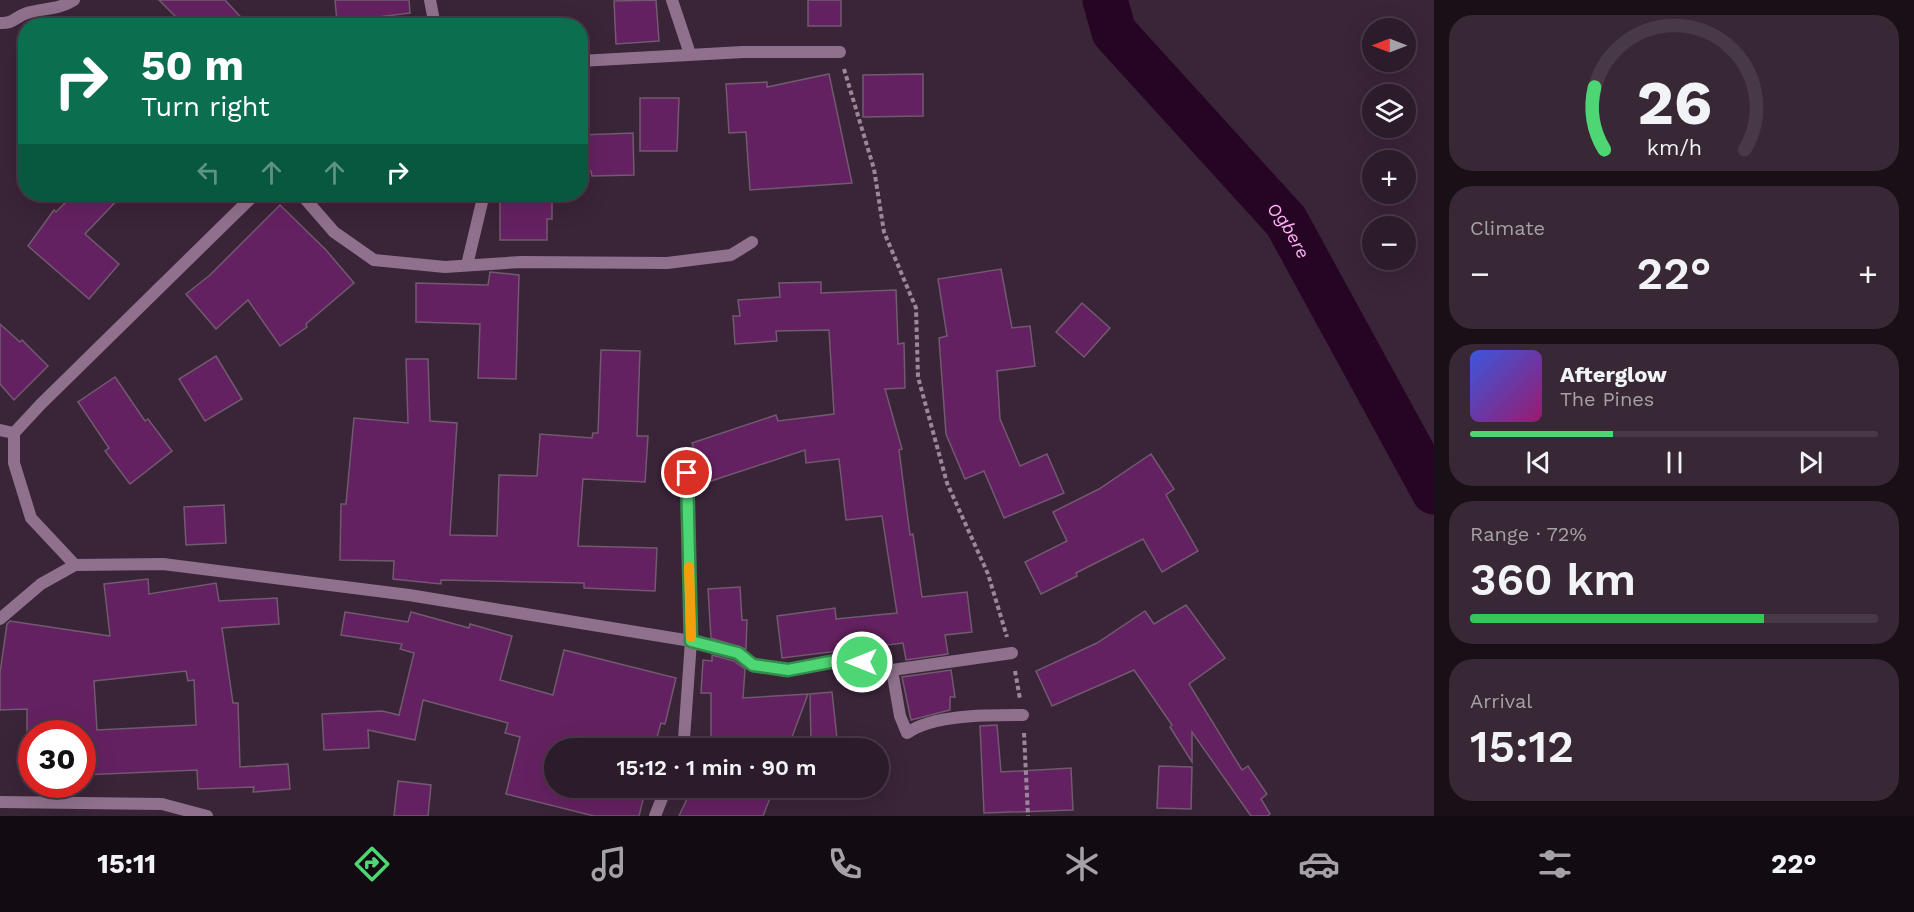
<!DOCTYPE html>
<meta charset="utf-8">
<style>
:root{--surface:#2c1b2a;--page:#382836;--text:#f1f3f6;--muted:#a6a1a8;--line:#483947;--accent:#4ed675}
body{margin:0;font-family:"Work Sans",sans-serif;background:var(--page);color:var(--text);height:100vh;display:flex;flex-direction:column;font-size:22px;white-space:nowrap}
*{box-sizing:border-box;margin:0}
p{font-size:20px;color:var(--muted)}
.icon{flex:none;width:33px;height:33px;fill:none;stroke:currentColor;stroke-width:2;stroke-linecap:round;stroke-linejoin:round}
.map{position:relative;flex:1;overflow:hidden}
.drawer{display:flex;flex-direction:column;gap:15px;padding:15px;background:#180f17;width:480px}
.drawer>*{flex:none}
.guide{position:absolute;left:18px;top:18px;width:570px;height:183px;border-radius:24px;box-shadow:0 6px 24px #0002,0 0 0 2px var(--line);background:#0b6e4f;color:#fff;overflow:hidden}
.needle{width:39px;rotate:270deg}
.buttons{position:absolute;left:1362px;top:18px;display:grid;gap:12px}
.buttons a{display:grid;place-items:center;width:54px;height:54px;border-radius:50%;background:var(--surface);box-shadow:0 6px 24px #0002,0 0 0 2px var(--line);font-size:30px}
.speed{position:absolute;left:18px;top:720px;display:flex;gap:12px;font-size:30px;font-weight:700;text-align:center}
.speed>*{display:grid;place-content:center;width:78px;height:78px;border-radius:50%;background:var(--surface);box-shadow:0 6px 24px #0002,0 0 0 2px var(--line);line-height:1}
.speed .limit{border:9px solid #d22;background:#fff;color:#111}
.pin{position:absolute;display:grid;place-items:center;width:51px;height:51px;color:#fff;margin:-26px;border:3px solid #fff;border-radius:50%;box-shadow:0 2px 6px #0007}
.me{position:absolute;width:66px;margin:-33px;rotate:270deg;stroke-linejoin:round;filter:drop-shadow(0 0 4px #0008)}
.turn{display:flex;align-items:center;gap:21px;height:126px;padding:0 24px;font-size:27px}
.turn .icon{width:78px;height:78px;stroke-width:2.5}
.turn b{display:block;font-size:42px;line-height:51px}
.lanes{display:flex;align-items:center;height:57px;padding:0 24px;background:#0003;justify-content:center;gap:30px;direction:ltr}
.lanes .off{opacity:.35}
.big{font-size:45px;font-weight:600;line-height:1.1}
.drawer .tile{flex:1;display:flex;flex-direction:column;justify-content:center;gap:9px;min-width:0;padding:0 21px;border-radius:24px;background:var(--page)}
.drawer .dial{align-items:center;gap:0}
.dial svg{height:156px;overflow:visible;fill:none;stroke:var(--line);stroke-width:7;stroke-linecap:round;text-anchor:middle}
.dial text{fill:var(--text);stroke:none}
.song{display:flex;align-items:center;gap:18px}
.cover{width:72px;height:72px;border-radius:9px;background:linear-gradient(135deg,hsl(230 70% 55%),hsl(320 70% 35%))}
.played{height:6px;border-radius:3px;background:linear-gradient(90deg,var(--accent) 35%,var(--line) 35%)}
.keys{display:flex;justify-content:space-around;direction:ltr}
.heat{display:flex;justify-content:space-between;align-items:center;font-size:33px;direction:ltr}
.charge{height:9px;border-radius:4px;background:linear-gradient(90deg,#34c759 72%,var(--line) 0)}
.trip{position:absolute;left:544px;top:738px;width:345px;height:60px;border-radius:30px;background:var(--surface);box-shadow:0 6px 24px #0002,0 0 0 2px var(--line);font-weight:600;line-height:60px;text-align:center}
.tab-bar{display:flex;height:96px;justify-content:space-around;align-items:center;background:#120b11;color:var(--muted)}
.tab-bar .icon{width:42px;height:42px}
.tab-bar .selected{color:var(--accent)}
.tab-bar b{font-size:27px;color:var(--text)}
main{display:flex;flex:1;min-height:0}
.map>svg:first-child{display:block}
.lines{fill:none;stroke-linecap:round;stroke-linejoin:round}
.river{stroke:#260424;stroke-width:45}
.building{fill:#642161;stroke:#71596f;stroke-width:1.5;fill-rule:evenodd}
.path{stroke:#9a8898;stroke-width:4;stroke-dasharray:4.5 3;stroke-linecap:butt}
.street{stroke:#90718d;stroke-width:12}
.route-casing{stroke:#338b4c;stroke-width:15}
.route{stroke:#4ed675;stroke-width:10}
.slow{stroke:#f59e0b;stroke-width:10}
.labels{text-anchor:middle;dominant-baseline:central;stroke-width:6;stroke-linejoin:round;paint-order:stroke}
.water-label{font-size:18px;font-style:italic;fill:#fdb0f6;stroke:#3a2438}
</style>
<main>
<div class="map">
<svg width="1434" height="816" viewBox="0 0 1434 816">
<rect width="100%" height="100%" fill="#3a2438"/>
<g class="lines">
<path class="river" id="s1" d="M1105 0 1114 32 1286 221 1434 492"/>
</g>
<g class="building">
<path d="M159 0H225L249 26H185Z"/>
<path d="M335 0H409L410 13 337 22Z"/>
<path d="M656 0 659 41 616 44 614 1Z"/>
<rect x="808" y="0" width="33" height="26"/>
<path d="M829 74 852 183 750 190 746 132 729 133 726 84 767 82V87Z"/>
<path d="M923 74V116L863 117V75Z"/>
<path d="M640 98H679L677 151H640Z"/>
<path d="M633 133 634 175 592 176 591 171 580 173V135Z"/>
<path d="M74 194H123L85 234 119 264 89 299 28 246 54 210 56 212Z"/>
<path d="M500 195H552V219H547V240H500Z"/>
<path d="M280 205 326 250 354 283 306 324 307 327 280 346 248 300 216 329 186 294 210 275Z"/>
<path d="M1001 269 1012 328 1030 326 1035 366 997 371 1000 419 1020 466 1047 454 1064 493 1004 518 984 471 965 479 946 434 939 338 947 336 938 279Z"/>
<path d="M490 272 519 275 516 379 478 378 480 324 416 322V283L488 285Z"/>
<path d="M821 282V293L896 290 898 344 904 343 905 388 885 389 902 449 899 450 910 535 913 534 922 597 967 592 972 632 945 635 948 654 906 660 903 643 782 658 777 616 835 608 836 619 897 613 882 516 846 520 839 459 806 463 805 450 705 483 692 443 776 415 778 421 834 414 829 330 776 331 777 341 735 344 733 316H740L738 300 780 297 779 283Z"/>
<path d="M1082 303 1110 328 1084 357 1056 332Z"/>
<path d="M0 324 20 342 22 340 48 366 14 400 0 384Z"/>
<path d="M601 350 640 351 637 436H648L645 482 583 479 578 546 657 548 655 591 584 588V583L441 580V584L393 579 394 561 340 560 341 504H346L354 418 408 423 406 359H428L430 421 457 423 450 535 497 536 499 475 537 476 540 434 592 438 593 433H598Z"/>
<path d="M216 356 242 399 205 421 179 379Z"/>
<path d="M115 377 145 421 148 419 172 451 130 484 105 451 109 448 78 402Z"/>
<path d="M1151 454 1174 489 1166 495 1198 551 1162 572 1143 539 1076 573 1077 576 1041 594 1025 562 1067 541 1053 512 1099 489Z"/>
<path d="M224 505 226 543 186 545 184 507Z"/>
<path d="M148 579 149 594 216 583 219 601 277 598 279 624 222 628 233 703H238L240 767 288 764 290 789 253 792 254 787 198 789 197 770 82 775V734H27V709L0 710V673L7 624 10 621 110 636 104 584ZM186 671 188 681 194 680 196 725 97 730 94 681Z"/>
<path d="M740 587 742 620H747L746 649 711 638 708 589Z"/>
<path d="M1186 605 1225 658 1189 684 1242 770 1248 766 1267 794 1261 799 1270 814 1268 816H1251L1192 732V762L1170 727 1172 725 1134 670 1052 706 1036 671 1097 643 1145 611 1154 624Z"/>
<path d="M345 612 408 622 411 612 469 628 470 624 512 636 500 680 553 695 564 650 676 678 665 724 661 723 654 748H555V788H646L639 816H594L506 794 520 737 505 733 508 723 423 700 415 740 368 730 369 748 324 750 322 714 382 711 399 715 414 653 400 649 402 644 341 635Z"/>
<path d="M712 655 734 661 745 669 743 698 808 694 789 745 779 748H711V693H701L703 660 712 661Z"/>
<path d="M951 670 955 697H950V710L911 720 902 677Z"/>
<path d="M832 692 837 738 811 741 810 694Z"/>
<path d="M997 725 1001 772 1071 768 1073 810 984 813 980 726Z"/>
<path d="M1159 766 1192 767 1191 809 1157 808Z"/>
<path d="M398 781 431 785 428 816H394Z"/>
<path d="M692 788H774L763 816H679Z"/>
</g>
<g class="lines">
<g class="path">
<path d="M844 69 874 169 884 232 916 308 918 377 947 483 988 574 1007 637"/>
<path d="M1015 671 1020 699"/>
<path d="M1024 733 1028 816"/>
</g>
<g class="street">
<path d="M430 0 435 26"/>
<path d="M672 0 690 54"/>
<path d="M0 23C13 24 15 17 27 13 43 8 59 10 74 0"/>
<path d="M580 61 743 52H840"/>
<path d="M301 194 334 232 374 260 445 267 521 262 667 263 731 255 752 242"/>
<path d="M467 265 482 202 478 194"/>
<path d="M0 430 14 433"/>
<path d="M75 565 31 518 14 463V433L41 404 255 194"/>
<path d="M0 619 41 584 75 565 163 564 409 595 691 641 738 653 753 665 788 670 846 659 879 664 892 670 1012 653"/>
<path d="M892 670 900 716 907 733C934 714 990 715 1023 715"/>
<path d="M680 748 684 739 691 641 687 473"/>
<path d="M0 802 162 804 207 816"/>
<path d="M655 816 666 788"/>
</g>
</g>
<g class="lines">
<defs>
<path id="route" d="M687 473 691 641 738 653 753 665 788 670 846 659 862 662"/>
</defs>
<use href="#route" class="route-casing"/>
<use href="#route" class="route"/>
<path class="slow" d="M689 567 691 637"/>
</g>
<g class="labels">
<g class="water-label">
<text stroke="none"><textPath href="#s1" startOffset="298">Ogbere</textPath></text>
</g>
</g>
</svg>
<div class="buttons">
<a><svg class="needle" viewBox="-14 -14 28 28"><path d="M0-13l5 13h-10z" fill="#e53935"/><path d="M0 13l5-13h-10z" fill="#a6a1a8"/></svg></a>
<a><svg class="icon" aria-label="layers" viewBox="0 0 24 24"><path d="M12 4l9 5-9 5-9-5zM3 14l9 5 9-5"/></svg></a>
<a>+</a>
<a>−</a>
</div>
<div class="speed"><div class="limit">30</div></div>
<div class="pin" style="left:687px;top:473px;background:#d93025"><svg class="icon" aria-label="arrive" viewBox="0 0 24 24"><path d="M6 21V4h12l-3 4 3 4H6"/></svg></div>
<svg class="me" style="left:862px;top:662px" viewBox="-20 -20 40 40"><circle r="17" fill="#4ed675" stroke="#fff" stroke-width="3"/><path d="M0-11L8 9 0 5-8 9z" fill="#fff"/></svg>
<div class="trip">15:12 · 1 min · 90 m</div>
<div class="guide">
<div class="turn"><svg class="icon" aria-label="right" viewBox="0 0 24 24"><path d="M7 20v-9h11M14 6l5 5-5 5"/></svg><div><b>50 m</b>Turn right</div></div>
<div class="lanes"><svg class="icon off" aria-label="left" viewBox="0 0 24 24"><path d="M17 20v-9H6M10 6l-5 5 5 5"/></svg><svg class="icon off" aria-label="ahead" viewBox="0 0 24 24"><path d="M12 20V5M6 11l6-6 6 6"/></svg><svg class="icon off" aria-label="ahead" viewBox="0 0 24 24"><path d="M12 20V5M6 11l6-6 6 6"/></svg><svg class="icon" aria-label="right" viewBox="0 0 24 24"><path d="M7 20v-9h11M14 6l5 5-5 5"/></svg></div>
</div>
</div>
<section class="drawer">
<div class="tile dial"><svg viewBox="0 0 100 80">
<path d="M14 69A42 42 0 1 1 86 69"/>
<path d="M14 69A42 42 0 0 1 9 37" stroke="#4ed675"/>
<text x="50" y="56" font-size="32" font-weight="700">26</text>
<text x="50" y="72" font-size="11">km/h</text>
</svg></div>
<div class="tile"><p>Climate</p>
<div class="heat"><a>−</a><b class="big">22°</b><a>+</a></div>
</div>
<div class="tile">
<div class="song"><i class="cover"></i><div><b>Afterglow</b><p>The Pines</p></div></div>
<div class="played"></div>
<div class="keys"><svg class="icon" aria-label="previous" viewBox="0 0 24 24"><path d="M18 5L8 12l10 7zM5 5v14"/></svg><svg class="icon" aria-label="pause" viewBox="0 0 24 24"><path d="M8 5v14M16 5v14"/></svg><svg class="icon" aria-label="next" viewBox="0 0 24 24"><path d="M6 5l10 7-10 7zM19 5v14"/></svg></div>
</div>
<div class="tile"><p>Range · 72%</p><b class="big">360 km</b><div class="charge"></div></div>
<div class="tile"><p>Arrival</p><b class="big">15:12</b></div>
</section>
</main>
<nav class="tab-bar">
<b>15:11</b>
<svg class="icon selected" aria-label="directions" viewBox="0 0 24 24"><path d="M12 3l9 9-9 9-9-9zM9 14v-3h6M13 9l2 2-2 2"/></svg>
<svg class="icon" aria-label="music" viewBox="0 0 24 24"><path d="M9 18V5l10-2v13"/><circle cx="6" cy="18" r="3"/><circle cx="16" cy="16" r="3"/></svg>
<svg class="icon" aria-label="phone" viewBox="0 0 24 24"><path d="M5 4h4l2 5-3 2q2 4 5 5l2-3 5 2v4C11 20 4 13 5 4z"/></svg>
<svg class="icon" aria-label="climate" viewBox="0 0 24 24"><path d="M12 3v18M4 7l16 10M4 17L20 7"/></svg>
<svg class="icon" aria-label="car" viewBox="0 0 24 24"><path d="M5 17H2v-5l4-1 3-4h7l3 4 3 1v5h-3M9 17h6M6 11h13"/><circle cx="7" cy="17" r="2"/><circle cx="17" cy="17" r="2"/></svg>
<svg class="icon" aria-label="filters" viewBox="0 0 24 24"><path d="M4 7h16M4 17h16"/><circle cx="9" cy="7" r="2"/><circle cx="15" cy="17" r="2"/></svg>
<b>22°</b>
</nav>
